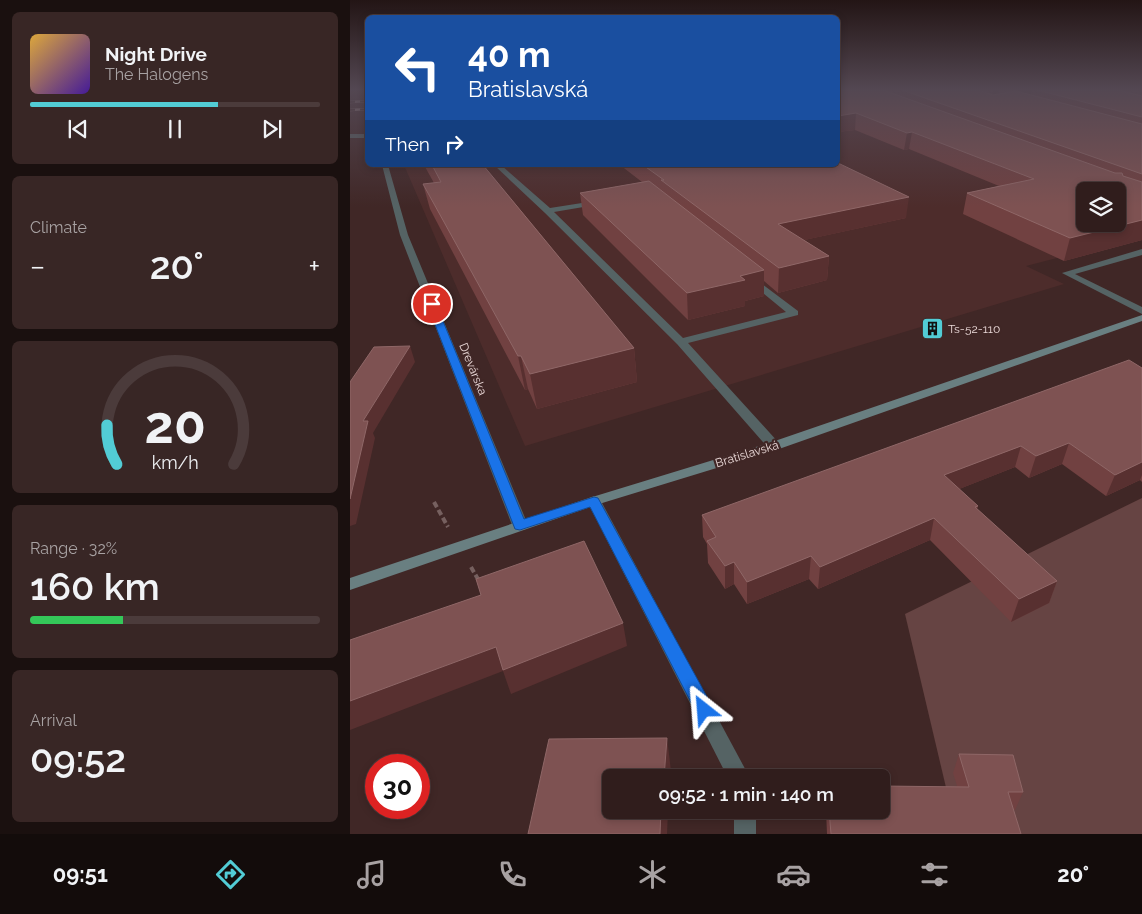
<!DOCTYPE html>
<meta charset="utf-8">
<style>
:root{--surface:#301d1c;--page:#382625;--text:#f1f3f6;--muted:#a8a2a3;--line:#4b3b3b;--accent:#52ccd5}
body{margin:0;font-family:Raleway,sans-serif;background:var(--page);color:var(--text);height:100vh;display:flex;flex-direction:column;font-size:19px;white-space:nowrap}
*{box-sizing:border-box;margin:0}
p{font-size:16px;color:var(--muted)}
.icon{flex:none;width:28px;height:28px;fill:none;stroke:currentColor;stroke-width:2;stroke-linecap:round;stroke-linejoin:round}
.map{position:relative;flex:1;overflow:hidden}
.details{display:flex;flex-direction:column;gap:12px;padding:12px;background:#1a100f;width:350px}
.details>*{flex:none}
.hud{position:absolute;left:15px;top:15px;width:475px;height:152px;border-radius:8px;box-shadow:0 2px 8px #0003,0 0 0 1px var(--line);background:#1a4fa0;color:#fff;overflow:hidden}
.controls{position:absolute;left:726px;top:182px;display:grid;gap:10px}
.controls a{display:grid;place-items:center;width:50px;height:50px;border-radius:8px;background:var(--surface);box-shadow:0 2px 8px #0003,0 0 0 1px var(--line);font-size:25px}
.speed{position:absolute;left:15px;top:754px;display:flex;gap:10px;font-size:25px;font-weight:700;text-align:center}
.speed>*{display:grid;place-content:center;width:65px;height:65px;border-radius:50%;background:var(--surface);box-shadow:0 2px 8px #0003,0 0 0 1px var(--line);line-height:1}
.speed .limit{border:8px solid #d22;background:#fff;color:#111}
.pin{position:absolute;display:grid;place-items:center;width:42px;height:42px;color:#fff;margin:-21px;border:2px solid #fff;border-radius:50%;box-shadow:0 1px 5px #0007}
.me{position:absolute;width:55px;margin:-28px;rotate:332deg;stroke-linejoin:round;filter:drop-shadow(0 0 4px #0008)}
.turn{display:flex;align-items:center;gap:18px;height:105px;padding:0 20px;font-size:22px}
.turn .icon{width:65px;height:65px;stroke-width:2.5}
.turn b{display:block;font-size:35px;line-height:42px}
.then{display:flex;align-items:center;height:48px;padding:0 20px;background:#0003;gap:10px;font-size:19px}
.big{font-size:38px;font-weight:600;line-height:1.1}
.details .widget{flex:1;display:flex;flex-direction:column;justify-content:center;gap:8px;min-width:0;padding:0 18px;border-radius:8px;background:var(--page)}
.details .dial{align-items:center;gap:0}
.dial svg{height:130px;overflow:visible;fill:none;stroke:var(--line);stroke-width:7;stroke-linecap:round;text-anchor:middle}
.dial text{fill:var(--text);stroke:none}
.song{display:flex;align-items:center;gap:15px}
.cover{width:60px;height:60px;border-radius:8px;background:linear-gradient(135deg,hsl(40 70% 55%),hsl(260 70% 35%))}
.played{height:5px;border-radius:2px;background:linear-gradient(90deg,var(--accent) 65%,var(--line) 65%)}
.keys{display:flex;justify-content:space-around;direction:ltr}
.heat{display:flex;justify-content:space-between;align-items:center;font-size:28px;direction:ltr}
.charge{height:8px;border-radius:4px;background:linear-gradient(90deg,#34c759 32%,var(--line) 0)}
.trip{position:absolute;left:252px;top:769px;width:288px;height:50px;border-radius:8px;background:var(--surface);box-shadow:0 2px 8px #0003,0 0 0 1px var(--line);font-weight:600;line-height:50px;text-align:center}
.menu{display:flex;height:80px;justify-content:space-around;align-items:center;background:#130c0b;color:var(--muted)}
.menu .icon{width:35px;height:35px}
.menu .current{color:var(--accent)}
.menu b{font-size:22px;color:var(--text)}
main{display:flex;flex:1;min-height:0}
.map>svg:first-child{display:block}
.built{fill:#4d2c2b;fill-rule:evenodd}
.green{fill:#664443}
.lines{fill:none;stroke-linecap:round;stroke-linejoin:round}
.path{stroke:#76605f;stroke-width:4;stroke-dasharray:6 3;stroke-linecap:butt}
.service{fill:#556364;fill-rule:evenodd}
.minor{fill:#556364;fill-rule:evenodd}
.secondary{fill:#697f81;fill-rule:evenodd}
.rail-casing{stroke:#a18c8b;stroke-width:2.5}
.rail{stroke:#402726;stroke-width:2;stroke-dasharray:5;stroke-linecap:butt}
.wall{fill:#714141}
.shaded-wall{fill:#583030}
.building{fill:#7e5252;stroke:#8f6767;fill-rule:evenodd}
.route{fill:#1a73e8;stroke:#114b97}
.labels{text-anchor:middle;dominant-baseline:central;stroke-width:4.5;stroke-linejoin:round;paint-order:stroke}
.poi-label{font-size:12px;fill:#ebdad9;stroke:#402726;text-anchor:start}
.street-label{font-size:12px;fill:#ebdad9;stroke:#402726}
</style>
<main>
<section class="details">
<div class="widget">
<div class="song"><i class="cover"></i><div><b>Night Drive</b><p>The Halogens</p></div></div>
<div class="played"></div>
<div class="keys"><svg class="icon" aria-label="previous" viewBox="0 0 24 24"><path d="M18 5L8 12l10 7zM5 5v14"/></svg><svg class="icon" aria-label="pause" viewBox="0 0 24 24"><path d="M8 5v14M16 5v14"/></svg><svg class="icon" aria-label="next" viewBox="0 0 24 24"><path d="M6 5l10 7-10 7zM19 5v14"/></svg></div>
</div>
<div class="widget"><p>Climate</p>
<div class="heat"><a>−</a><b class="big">20°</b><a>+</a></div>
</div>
<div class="widget dial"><svg viewBox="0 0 100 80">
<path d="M14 69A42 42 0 1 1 86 69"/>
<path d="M14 69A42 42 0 0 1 8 45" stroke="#52ccd5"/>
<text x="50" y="56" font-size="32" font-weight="700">20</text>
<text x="50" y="72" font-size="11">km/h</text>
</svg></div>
<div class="widget"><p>Range · 32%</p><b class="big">160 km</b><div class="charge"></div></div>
<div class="widget"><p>Arrival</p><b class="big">09:52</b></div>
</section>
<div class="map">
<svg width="792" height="834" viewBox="0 0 792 834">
<rect width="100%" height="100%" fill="#402726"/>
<path class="built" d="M488 90H792V236L676 266 714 284 175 446 54 165H488ZM735 191H768V224H735Z"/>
<path class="green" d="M792 498V834H607L555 614Z"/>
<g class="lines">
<g class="path">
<path d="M84 502 98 527"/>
<path d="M121 567 129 581"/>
</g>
<g class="service">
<rect x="0" y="134" width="18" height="4"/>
<path d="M144 165H151L200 208 251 200V204L204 212 333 338 436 312 397 280V276L400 275 448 311V315L338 343 429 443 431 446 429 449H419L327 344 195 213Z"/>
<path d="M792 249V255L725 274 792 307V314L712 273Z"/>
</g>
<g class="minor">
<path d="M32 165H38L58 235 178 525 175 529 170 530 165 529 162 525 50 235Z"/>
<path d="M244 496 249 498 251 501 400 778H378L237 501 239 498Z"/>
<rect x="384" y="810" width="22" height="24"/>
</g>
<path class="secondary" d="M792 315V321L429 449 249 504 0 590V578L239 498 419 443Z"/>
<defs>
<g id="rail">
<path d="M0 102 18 101"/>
<path d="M0 110 18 109"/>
</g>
</defs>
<use href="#rail" class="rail-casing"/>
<use href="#rail" class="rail"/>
</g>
<g class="wall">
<path d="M488 90H792V240L714 261 613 214 617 193 649 186 559 149 554 150 505 130 488 132Z"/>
<path d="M74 165H133L284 348 287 382 187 409 178 389 175 390 80 209 73 184 84 183Z"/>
<path d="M270 165H488L556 218 454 240 479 256 477 280 428 293 414 281V296L395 301V306L338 320 233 215 230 193 292 182Z"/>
<path d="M792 368V482L790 480 756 496 712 464 679 478 665 467 609 489 628 506 627 509 707 581 699 603 661 622 580 540 468 589 459 579 397 604 384 584 375 589 358 563 357 544 353 537 352 515Z"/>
<path d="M609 754 673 792 665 810H663L671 834H477L476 810H531L607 786 603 773Z"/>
</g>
<g class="shaded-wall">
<path d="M643 90H649L647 101 641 102Z"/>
<path d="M665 90H682L680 97 663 99Z"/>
<path d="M506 113 505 130 488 132V116Z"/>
<path d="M562 132 559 149 554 150 557 133Z"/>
<path d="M559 197 556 218 427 246 428 224Z"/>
<path d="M792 220V240L714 261 720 238Z"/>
<path d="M479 256 477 280 428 293 429 268Z"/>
<path d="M414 270V296L395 301V306L338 320 337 293 390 276Z"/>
<path d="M60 346 65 362 23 433 25 438 6 524 0 526V499L13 421Z"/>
<path d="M284 348 287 382 187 409 180 374Z"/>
<path d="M168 356H171L178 389 175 390Z"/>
<path d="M719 443 712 464 679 478 686 456Z"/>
<path d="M671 446 665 467 589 497 594 475Z"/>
<path d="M792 462V475L790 480 756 496 765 475Z"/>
<path d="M584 518 580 540 468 589 470 567Z"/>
<path d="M461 556 459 579 397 604V582Z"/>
<path d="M384 562V584L375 589V566Z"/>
<path d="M707 581 699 603 661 622 669 599Z"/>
<path d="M273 623 277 646 161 694 153 671 0 730V701L146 647Z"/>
<path d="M317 738 321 771V778H314Z"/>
<path d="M311 810H318L317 834H310Z"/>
</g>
<g class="building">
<path d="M488 90H533L765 173H772L773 176 792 182V220L720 238 617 193 684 179 562 132 557 133 506 113 488 116ZM735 191H768V224H735Z"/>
<path d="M552 90H628L643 95 666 91 792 124V174Z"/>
<path d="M687 90H768L792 96V117Z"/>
<path d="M488 163 559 197 428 224 479 256 429 268 311 180H314L293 165H488Z"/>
<path d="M82 165H133L284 348 180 374 171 356H168L73 184 91 182Z"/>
<path d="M299 181 414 270 390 276 395 280 337 293 230 193Z"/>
<path d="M60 346 13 421H18L0 499V382L24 347Z"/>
<path d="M779 360 792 368V462L765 475 719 443 686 456 671 446 594 475 628 506 625 507 707 581 669 599 584 518 470 567 461 556 397 582 384 562 375 566 357 541 366 537 352 515Z"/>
<path d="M234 541 273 623 153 670 146 647 0 701V640L131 595 126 579Z"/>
<path d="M317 738 314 778H261V810H311L310 834H178L199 739Z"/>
<path d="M609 754 663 755 673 792H658L671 834H481L479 810H531V786L619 787Z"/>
</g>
<linearGradient id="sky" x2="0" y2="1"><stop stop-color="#231515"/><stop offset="0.43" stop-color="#534752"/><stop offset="1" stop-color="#534752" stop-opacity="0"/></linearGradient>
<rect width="792" height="207" fill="url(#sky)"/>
<path class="route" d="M82 301 86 304 174 519 244 497 248 498 361 704 363 710 361 716 354 718 348 716 240 507 170 530 165 529 77 304Z"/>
<defs>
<symbol id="building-square" viewBox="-11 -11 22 22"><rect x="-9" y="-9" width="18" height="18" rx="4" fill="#52ccd5" stroke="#402726"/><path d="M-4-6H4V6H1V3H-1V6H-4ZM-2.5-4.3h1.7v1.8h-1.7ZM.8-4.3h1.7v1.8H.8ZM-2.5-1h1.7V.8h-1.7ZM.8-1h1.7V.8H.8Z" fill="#111"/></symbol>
</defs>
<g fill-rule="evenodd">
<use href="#building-square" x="570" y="316" width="25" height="25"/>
</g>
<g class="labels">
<g class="poi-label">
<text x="598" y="329">Ts-52-110</text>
</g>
<g class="street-label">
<text transform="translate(123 369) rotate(68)">Drevárska</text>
<text transform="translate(397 454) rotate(-17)">Bratislavská</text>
</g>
</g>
</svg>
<div class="controls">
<a><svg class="icon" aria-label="layers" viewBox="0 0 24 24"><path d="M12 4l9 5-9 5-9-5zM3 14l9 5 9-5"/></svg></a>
</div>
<div class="speed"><div class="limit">30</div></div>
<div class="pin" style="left:82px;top:304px;background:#d93025"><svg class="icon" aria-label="arrive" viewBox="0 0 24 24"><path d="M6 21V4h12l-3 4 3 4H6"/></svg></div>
<svg class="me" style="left:354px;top:710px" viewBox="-20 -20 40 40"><path d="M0-17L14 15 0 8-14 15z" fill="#1a73e8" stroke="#fff" stroke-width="4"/></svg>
<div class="trip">09:52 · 1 min · 140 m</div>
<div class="hud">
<div class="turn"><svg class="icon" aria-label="left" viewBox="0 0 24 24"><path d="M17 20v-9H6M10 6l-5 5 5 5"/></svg><div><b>40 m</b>Bratislavská</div></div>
<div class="then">Then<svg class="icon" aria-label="right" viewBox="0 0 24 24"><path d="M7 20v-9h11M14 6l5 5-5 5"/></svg></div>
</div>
</div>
</main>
<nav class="menu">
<b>09:51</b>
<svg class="icon current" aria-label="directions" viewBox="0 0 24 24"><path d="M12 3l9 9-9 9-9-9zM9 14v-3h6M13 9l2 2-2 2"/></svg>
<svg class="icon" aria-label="music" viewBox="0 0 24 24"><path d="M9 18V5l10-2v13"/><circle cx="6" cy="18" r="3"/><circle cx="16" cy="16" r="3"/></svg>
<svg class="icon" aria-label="phone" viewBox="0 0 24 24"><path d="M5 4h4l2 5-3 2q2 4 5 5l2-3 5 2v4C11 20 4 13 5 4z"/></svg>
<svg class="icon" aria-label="climate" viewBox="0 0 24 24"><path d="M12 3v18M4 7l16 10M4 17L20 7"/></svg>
<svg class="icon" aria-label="car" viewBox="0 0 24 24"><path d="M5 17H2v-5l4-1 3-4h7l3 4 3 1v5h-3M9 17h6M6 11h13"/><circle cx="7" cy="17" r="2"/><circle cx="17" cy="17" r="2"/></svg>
<svg class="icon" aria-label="filters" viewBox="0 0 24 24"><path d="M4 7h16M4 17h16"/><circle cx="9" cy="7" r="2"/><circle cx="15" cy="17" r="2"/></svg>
<b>20°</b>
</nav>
